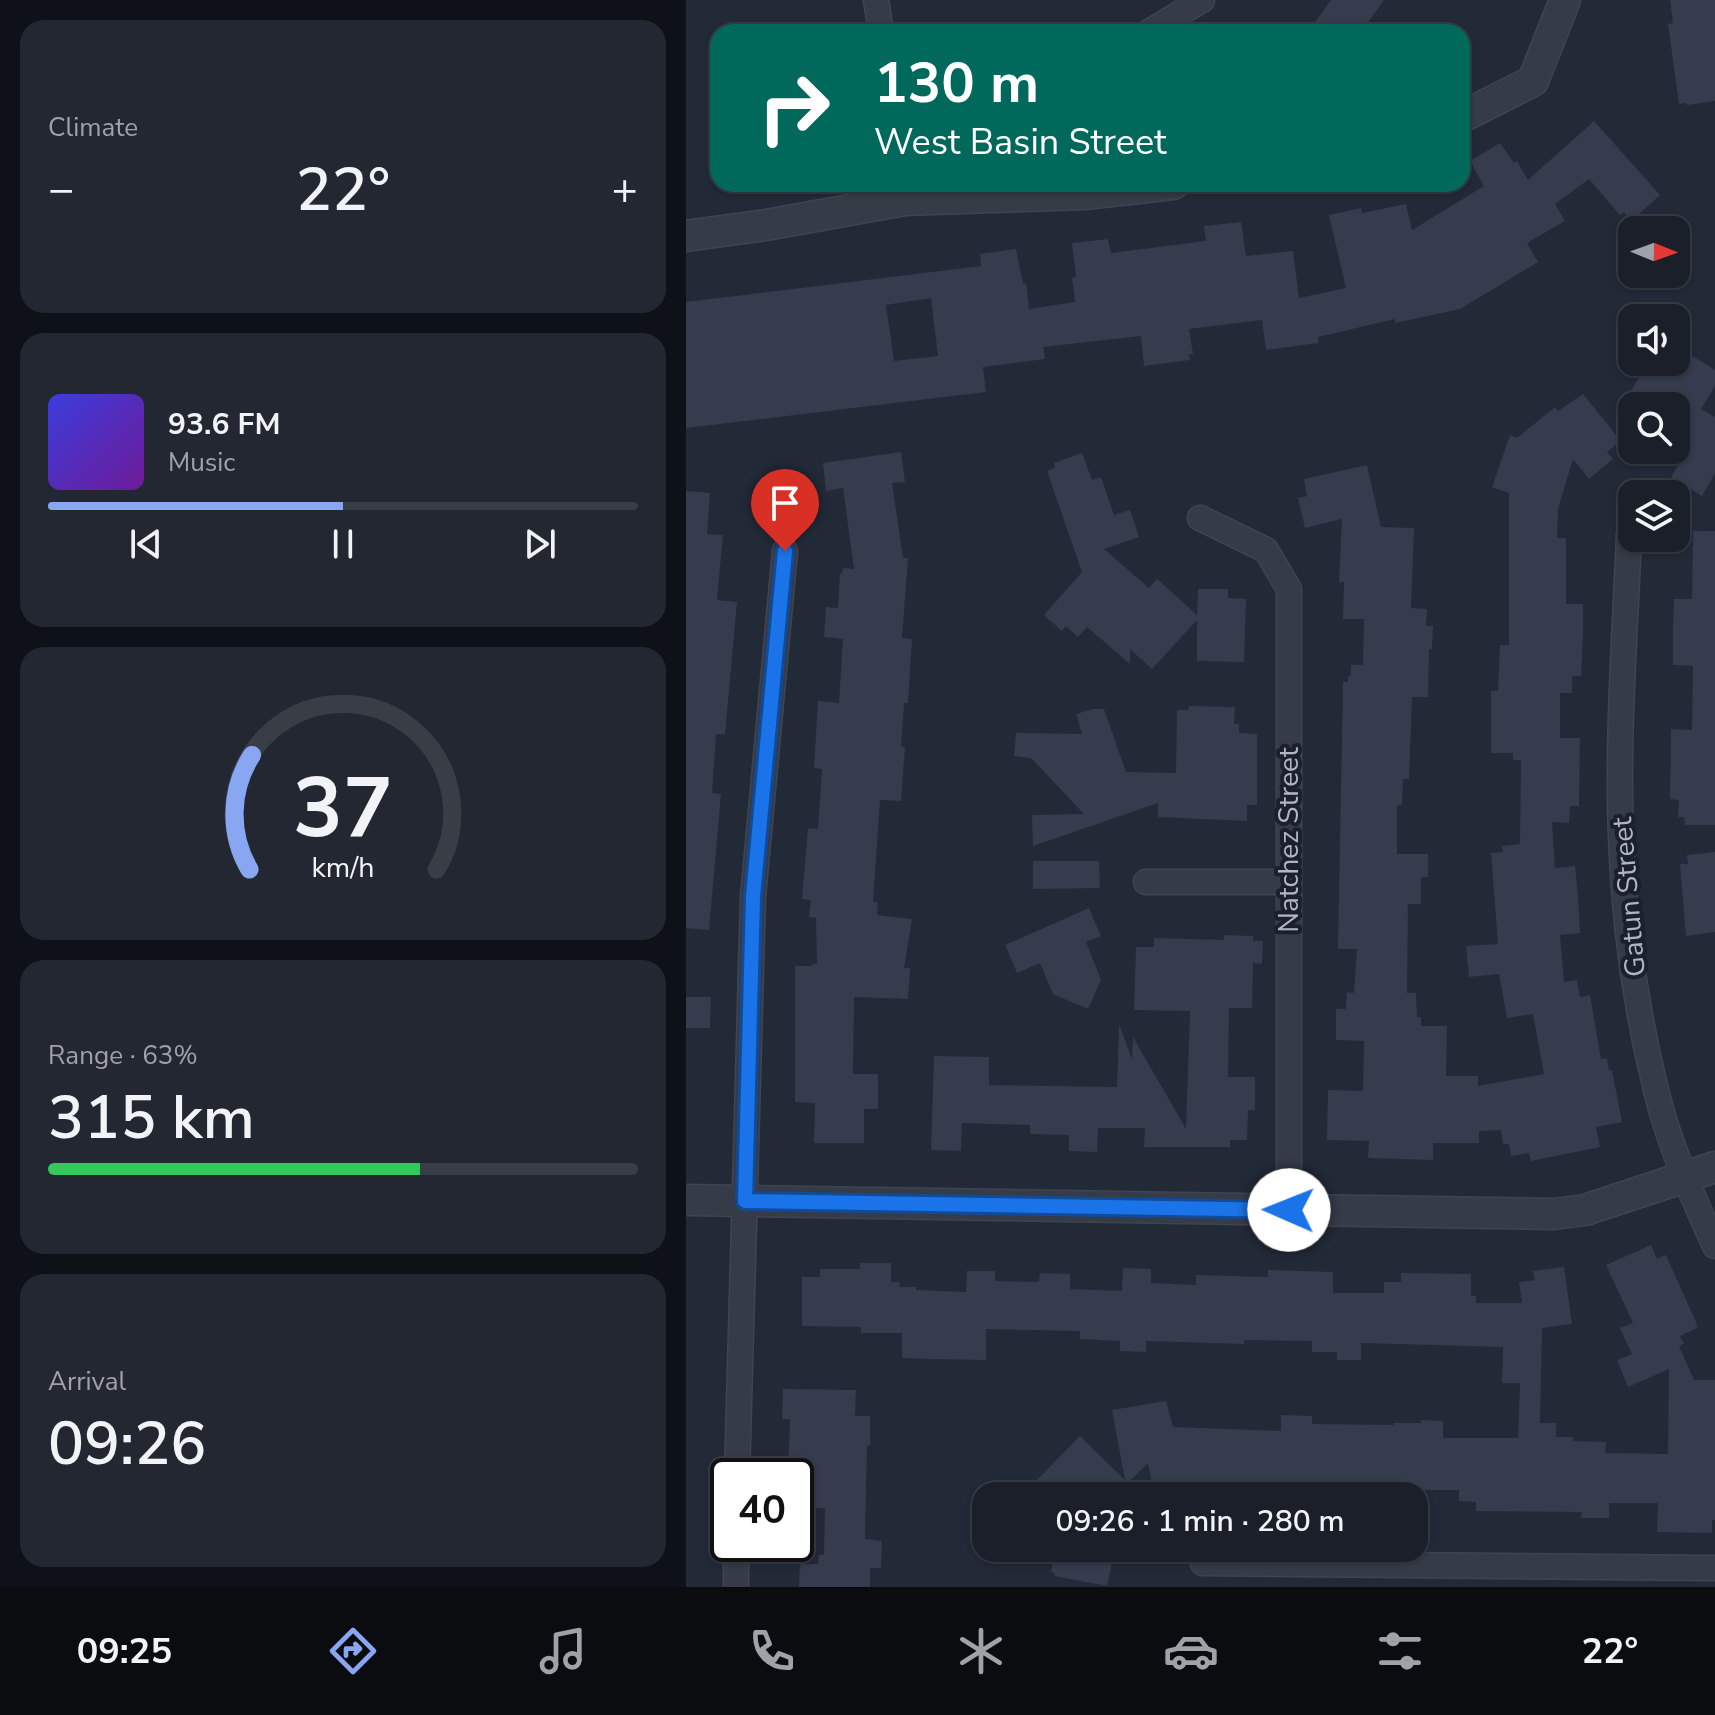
<!DOCTYPE html>
<meta charset="utf-8">
<style>
:root{--surface:#1a1f29;--page:#232731;--text:#f1f3f6;--muted:#9fa2a8;--line:#383d46;--accent:#88a6f1}
body{margin:0;font-family:"Nunito Sans",sans-serif;background:var(--page);color:var(--text);height:100vh;display:flex;flex-direction:column;font-size:30px;white-space:nowrap}
*{box-sizing:border-box;margin:0}
p{font-size:26px;color:var(--muted)}
.icon{flex:none;width:44px;height:44px;fill:none;stroke:currentColor;stroke-width:2;stroke-linecap:round;stroke-linejoin:round}
.map{position:relative;flex:1;overflow:hidden}
.panel{display:flex;flex-direction:column;gap:20px;padding:20px;background:#0e1117;width:686px}
.panel>*{flex:none}
.banner{position:absolute;left:24px;top:24px;width:760px;height:168px;border-radius:24px;box-shadow:0 2px 6px #0004,0 0 0 2px var(--line);background:#00695c;color:#fff;overflow:hidden}
.needle{width:52px;rotate:91deg}
.buttons{position:absolute;left:932px;top:216px;display:grid;gap:16px}
.buttons a{display:grid;place-items:center;width:72px;height:72px;border-radius:16px;background:var(--surface);box-shadow:0 2px 6px #0004,0 0 0 2px var(--line);font-size:40px}
.speed{position:absolute;left:24px;top:1458px;display:flex;gap:16px;font-size:40px;font-weight:700;text-align:center}
.speed>*{display:grid;place-content:center;width:104px;height:104px;border-radius:50%;background:var(--surface);box-shadow:0 2px 6px #0004,0 0 0 2px var(--line);line-height:1}
.speed .limit{border:4px solid #111;border-radius:12px;background:#fff;color:#111}
.pin{position:absolute;display:grid;place-items:center;width:68px;height:68px;color:#fff;margin:-82px -34px;border-radius:50% 50% 50% 0;rotate:-45deg;box-shadow:0 0 8px #0007}
.pin .icon{rotate:45deg}
.me{position:absolute;width:88px;margin:-44px;rotate:271deg;stroke-linejoin:round;filter:drop-shadow(0 0 6px #0008)}
.turn{display:flex;align-items:center;gap:28px;height:168px;padding:0 32px;font-size:36px}
.turn .icon{width:104px;height:104px;stroke-width:2.5}
.turn b{display:block;font-size:56px;line-height:68px}
.big{font-size:60px;font-weight:600;line-height:1.1}
.panel .tile{flex:1;display:flex;flex-direction:column;justify-content:center;gap:12px;min-width:0;padding:0 28px;border-radius:24px;background:var(--page)}
.panel .dial{align-items:center;gap:0}
.dial svg{height:208px;overflow:visible;fill:none;stroke:var(--line);stroke-width:7;stroke-linecap:round;text-anchor:middle}
.dial text{fill:var(--text);stroke:none}
.song{display:flex;align-items:center;gap:24px}
.cover{width:96px;height:96px;border-radius:12px;background:linear-gradient(135deg,hsl(240 70% 55%),hsl(280 70% 35%))}
.played{height:8px;border-radius:4px;background:linear-gradient(90deg,var(--accent) 50%,var(--line) 50%)}
.keys{display:flex;justify-content:space-around;direction:ltr}
.heat{display:flex;justify-content:space-between;align-items:center;font-size:44px;direction:ltr}
.charge{height:12px;border-radius:6px;background:linear-gradient(90deg,#34c759 63%,var(--line) 0)}
.trip{position:absolute;left:286px;top:1482px;width:456px;height:80px;border-radius:24px;background:var(--surface);box-shadow:0 2px 6px #0004,0 0 0 2px var(--line);font-weight:600;line-height:80px;text-align:center}
.menu{display:flex;height:128px;justify-content:space-around;align-items:center;background:#0a0c10;color:var(--muted)}
.menu .icon{width:56px;height:56px}
.menu .selected{color:var(--accent)}
.menu b{font-size:36px;color:var(--text)}
main{display:flex;flex:1;min-height:0}
.map>svg:first-child{display:block}
.building{fill:#343c4e;fill-rule:evenodd}
.lines{fill:none;stroke-linecap:round;stroke-linejoin:round}
.minor-casing{stroke:#3f4451;stroke-width:27}
.tertiary-casing{stroke:#3f4451;stroke-width:33}
.minor{stroke:#353b47;stroke-width:24}
.tertiary{stroke:#353b47;stroke-width:30}
.route-casing{stroke:#114b97;stroke-width:20}
.route{stroke:#1a73e8;stroke-width:14}
.labels{text-anchor:middle;dominant-baseline:central;stroke-width:8;stroke-linejoin:round;paint-order:stroke}
.street-label{font-size:28px;fill:#b0b6c4;stroke:#1b202c}
</style>
<main>
<section class="panel">
<div class="tile"><p>Climate</p>
<div class="heat"><a>−</a><b class="big">22°</b><a>+</a></div>
</div>
<div class="tile">
<div class="song"><i class="cover"></i><div><b>93.6 FM</b><p>Music</p></div></div>
<div class="played"></div>
<div class="keys"><svg class="icon" aria-label="previous" viewBox="0 0 24 24"><path d="M18 5L8 12l10 7zM5 5v14"/></svg><svg class="icon" aria-label="pause" viewBox="0 0 24 24"><path d="M8 5v14M16 5v14"/></svg><svg class="icon" aria-label="next" viewBox="0 0 24 24"><path d="M6 5l10 7-10 7zM19 5v14"/></svg></div>
</div>
<div class="tile dial"><svg viewBox="0 0 100 80">
<path d="M14 69A42 42 0 1 1 86 69"/>
<path d="M14 69A42 42 0 0 1 15 25" stroke="#88a6f1"/>
<text x="50" y="56" font-size="32" font-weight="700">37</text>
<text x="50" y="72" font-size="11">km/h</text>
</svg></div>
<div class="tile"><p>Range · 63%</p><b class="big">315 km</b><div class="charge"></div></div>
<div class="tile"><p>Arrival</p><b class="big">09:26</b></div>
</section>
<div class="map">
<svg width="1029" height="1587" viewBox="0 0 1029 1587">
<rect width="100%" height="100%" fill="#222937"/>
<g class="building">
<path d="M645 0H698L675 32H622Z"/>
<path d="M984 0H1029V101L1001 105 1000 103 993 104 982 24 987 23Z"/>
<path d="M908 121 974 195 945 221 938 212 934 215 903 179 869 204 879 221 841 243 852 262 774 309 709 323V319L632 337V343L580 350 576 320 503 329 507 354H503L504 360 458 366 455 336 357 347 359 359 297 367 300 392 0 428V302L295 266 294 254 330 249 337 284 340 283 343 309 389 302 386 278 390 277 386 243 422 239 425 253 520 241 518 226 555 222 560 256 607 251 613 298 660 288 643 215 675 208 676 213 720 204 726 230 798 186 784 161 814 143 828 163 831 161 842 180ZM245 298 252 356 208 361 200 305Z"/>
<path d="M990 346 1029 370V386L1015 409 1029 417V473L1016 496 985 477 1000 452 992 447 990 451V406H936L962 362H990Z"/>
<path d="M897 394 935 441 921 452 927 459 903 479 887 459 872 509 871 538H880V604H897V634L895 676H886V693H874V738H894L893 806H884L883 823 866 822 869 868 889 866 892 896 894 933 874 935 878 982 891 980 894 997 904 995 915 1059 921 1058 923 1071 926 1070 936 1122 910 1127 914 1147 845 1161 843 1153 825 1156 823 1144H817L815 1130 793 1131V1143H747V1160L682 1158 683 1141 641 1140 642 1090 677 1091 678 1041 650 1040V1009H660L661 992 668 993 671 949H652L657 682H662V676H665V665H677L678 619H657L658 582H653L656 519 619 528 612 498 621 496 618 479 681 465 695 527 728 528 725 608 741 609 740 626H747L746 649H743L742 697H726L723 779H717L716 805H711V854H742V877H735V904H722L721 993H730L731 1017H735V1026H761L760 1076H792V1086L858 1074 847 1014 821 1018 813 974 783 977 780 946 812 944 805 853 817 852 816 846 834 844 835 760H827V753H805V691H812L814 645H823V493L806 487 824 435 831 438 869 407 872 411Z"/>
<path d="M215 452 219 482 206 483 217 558H222L216 638 226 639 222 703H218L215 747H219L215 801 194 800 187 902H192L191 915 226 919 218 968H224L222 999 168 997 167 1074H192V1109H178V1143H128L129 1103 109 1102V966H127L126 964H131L130 918 123 917 125 900 116 899 122 828 132 829 136 769 128 768 132 701 153 703 157 639 138 637 140 607 152 608 154 573 156 574 157 568 168 569 157 488 140 491 137 463Z"/>
<path d="M396 453 406 480 415 477 428 515 444 510 453 537 418 549 463 588 471 579 511 615 512 589H542V598L560 599 558 662 511 661V620L466 669 444 649V664L401 627 392 637 380 626 376 631 358 615 396 572 361 471 369 468 368 463Z"/>
<path d="M0 491 24 493 21 534 37 535 31 600 51 602 39 734H30L26 793 35 794 23 930 0 928Z"/>
<path d="M1007 531H1029V825H999L998 817H992L993 800 984 799 985 729 1006 730 1007 666 987 665V628L988 599H1006Z"/>
<path d="M503 706 549 707 548 724H553V733L571 734V805H561V821L472 817V803L347 846 346 815 398 814 345 758 328 756 330 733 396 734 390 714 407 709H418L440 772 490 773 491 710H502Z"/>
<path d="M1029 852V932L1000 936 994 864H1002L1001 855Z"/>
<path d="M347 861H413L414 888 347 889Z"/>
<path d="M403 908 415 936 400 942 415 980 402 1009 367 994 354 963 331 973 319 945Z"/>
<path d="M538 935 567 936V941H577L576 964 567 963 566 1008H543L542 1077H569V1110H562L561 1140H544V1147H458L459 1128H412L411 1152 383 1151V1135L344 1134V1125L276 1123 275 1151 245 1150 248 1056 303 1057V1085L431 1087 433 1024 446 1059 447 1037 500 1129 504 1011 448 1010 450 947H468V938L538 940Z"/>
<path d="M0 997H25L24 1028H0Z"/>
<path d="M965 1245 971 1259 980 1255 1010 1322 1011 1328 994 1336 998 1344 993 1346 1008 1380H1029V1520H1026V1533L971 1532 972 1503H923V1518H895L896 1512 790 1511V1502L773 1501V1490H728L727 1496H567V1491L510 1488V1481L467 1489 462 1463 429 1496H356L346 1485 394 1436 439 1480 426 1410 480 1401 487 1427 595 1431V1415L626 1416V1424L708 1425V1423H735V1420L757 1421V1438H832L834 1383H816L817 1347 675 1343V1360H651V1352H626V1341L558 1340V1344L463 1341H460V1352L434 1351V1341L394 1339V1331L300 1329V1360L247 1359 216 1358V1333H175V1327L116 1326V1277H134V1269H174V1263H205V1282H214L213 1287H230V1290L280 1292 281 1271H309V1281L353 1282 354 1273 384 1274V1289L436 1291 437 1268 465 1269V1283L510 1285V1275L582 1277V1270L647 1272V1293H698V1282H715V1273L785 1274V1296H790V1303H836L833 1282 849 1280 847 1271 878 1267 886 1324 856 1328 854 1423H870V1437H887V1441L920 1442 919 1453 982 1454 983 1369 942 1387 931 1360 946 1354 934 1328 947 1323 920 1265Z"/>
<path d="M97 1389 170 1390 169 1416H184V1446L181 1445 179 1539 196 1541 195 1568H184V1587H113L114 1564H132L133 1555H138L139 1508H110V1476H102L104 1419H96Z"/>
<path d="M370 1548H429L421 1586 368 1576 369 1573 365 1572Z"/>
</g>
<g class="lines">
<defs>
<g id="minor">
<path d="M190 0 195 32"/>
<path d="M463 32 516 0"/>
<path d="M514 518 580 550 603 589V1210"/>
<path d="M943 534C939 635 931 736 935 837 938 923 950 1011 971 1094 984 1147 1007 1197 1029 1246"/>
<path d="M460 882H603"/>
<path d="M51 1476 67 897 99 551"/>
<path d="M50 1544V1587"/>
<path d="M517 1563 1029 1568"/>
</g>
<g id="tertiary">
<path d="M776 117 847 81 879 0"/>
<path d="M0 236 80 225 219 200 399 194 487 184"/>
<path d="M0 1200 868 1214 899 1210 1029 1167"/>
</g>
</defs>
<use href="#minor" class="minor-casing"/>
<use href="#tertiary" class="tertiary-casing"/>
<use href="#minor" class="minor"/>
<use href="#tertiary" class="tertiary"/>
</g>
<g class="lines">
<defs>
<path id="route" d="M99 551 67 897 59 1201 603 1210"/>
</defs>
<use href="#route" class="route-casing"/>
<use href="#route" class="route"/>
</g>
<g class="labels">
<g class="street-label">
<text transform="translate(603 840) rotate(-90)">Natchez Street</text>
<text transform="translate(943 897) rotate(-95)">Gatun Street</text>
</g>
</g>
</svg>
<div class="buttons">
<a><svg class="needle" viewBox="-14 -14 28 28"><path d="M0-13l5 13h-10z" fill="#e53935"/><path d="M0 13l5-13h-10z" fill="#9fa2a8"/></svg></a>
<a><svg class="icon" aria-label="sound" viewBox="0 0 24 24"><path d="M4 9h4l5-4v14l-5-4H4zM17 9q2 3 0 6"/></svg></a>
<a><svg class="icon" aria-label="search" viewBox="0 0 24 24"><circle cx="10" cy="10" r="6"/><path d="M15 15l6 6"/></svg></a>
<a><svg class="icon" aria-label="layers" viewBox="0 0 24 24"><path d="M12 4l9 5-9 5-9-5zM3 14l9 5 9-5"/></svg></a>
</div>
<div class="speed"><div class="limit">40</div></div>
<div class="pin" style="left:99px;top:551px;background:#d93025"><svg class="icon" aria-label="arrive" viewBox="0 0 24 24"><path d="M6 21V4h12l-3 4 3 4H6"/></svg></div>
<svg class="me" style="left:603px;top:1210px" viewBox="-20 -20 40 40"><circle r="19" fill="#fff"/><path d="M0-13L10 11 0 6-10 11z" fill="#1a73e8"/></svg>
<div class="trip">09:26 · 1 min · 280 m</div>
<div class="banner">
<div class="turn"><svg class="icon" aria-label="right" viewBox="0 0 24 24"><path d="M7 20v-9h11M14 6l5 5-5 5"/></svg><div><b>130 m</b>West Basin Street</div></div>
</div>
</div>
</main>
<nav class="menu">
<b>09:25</b>
<svg class="icon selected" aria-label="directions" viewBox="0 0 24 24"><path d="M12 3l9 9-9 9-9-9zM9 14v-3h6M13 9l2 2-2 2"/></svg>
<svg class="icon" aria-label="music" viewBox="0 0 24 24"><path d="M9 18V5l10-2v13"/><circle cx="6" cy="18" r="3"/><circle cx="16" cy="16" r="3"/></svg>
<svg class="icon" aria-label="phone" viewBox="0 0 24 24"><path d="M5 4h4l2 5-3 2q2 4 5 5l2-3 5 2v4C11 20 4 13 5 4z"/></svg>
<svg class="icon" aria-label="climate" viewBox="0 0 24 24"><path d="M12 3v18M4 7l16 10M4 17L20 7"/></svg>
<svg class="icon" aria-label="car" viewBox="0 0 24 24"><path d="M5 17H2v-5l4-1 3-4h7l3 4 3 1v5h-3M9 17h6M6 11h13"/><circle cx="7" cy="17" r="2"/><circle cx="17" cy="17" r="2"/></svg>
<svg class="icon" aria-label="filters" viewBox="0 0 24 24"><path d="M4 7h16M4 17h16"/><circle cx="9" cy="7" r="2"/><circle cx="15" cy="17" r="2"/></svg>
<b>22°</b>
</nav>
